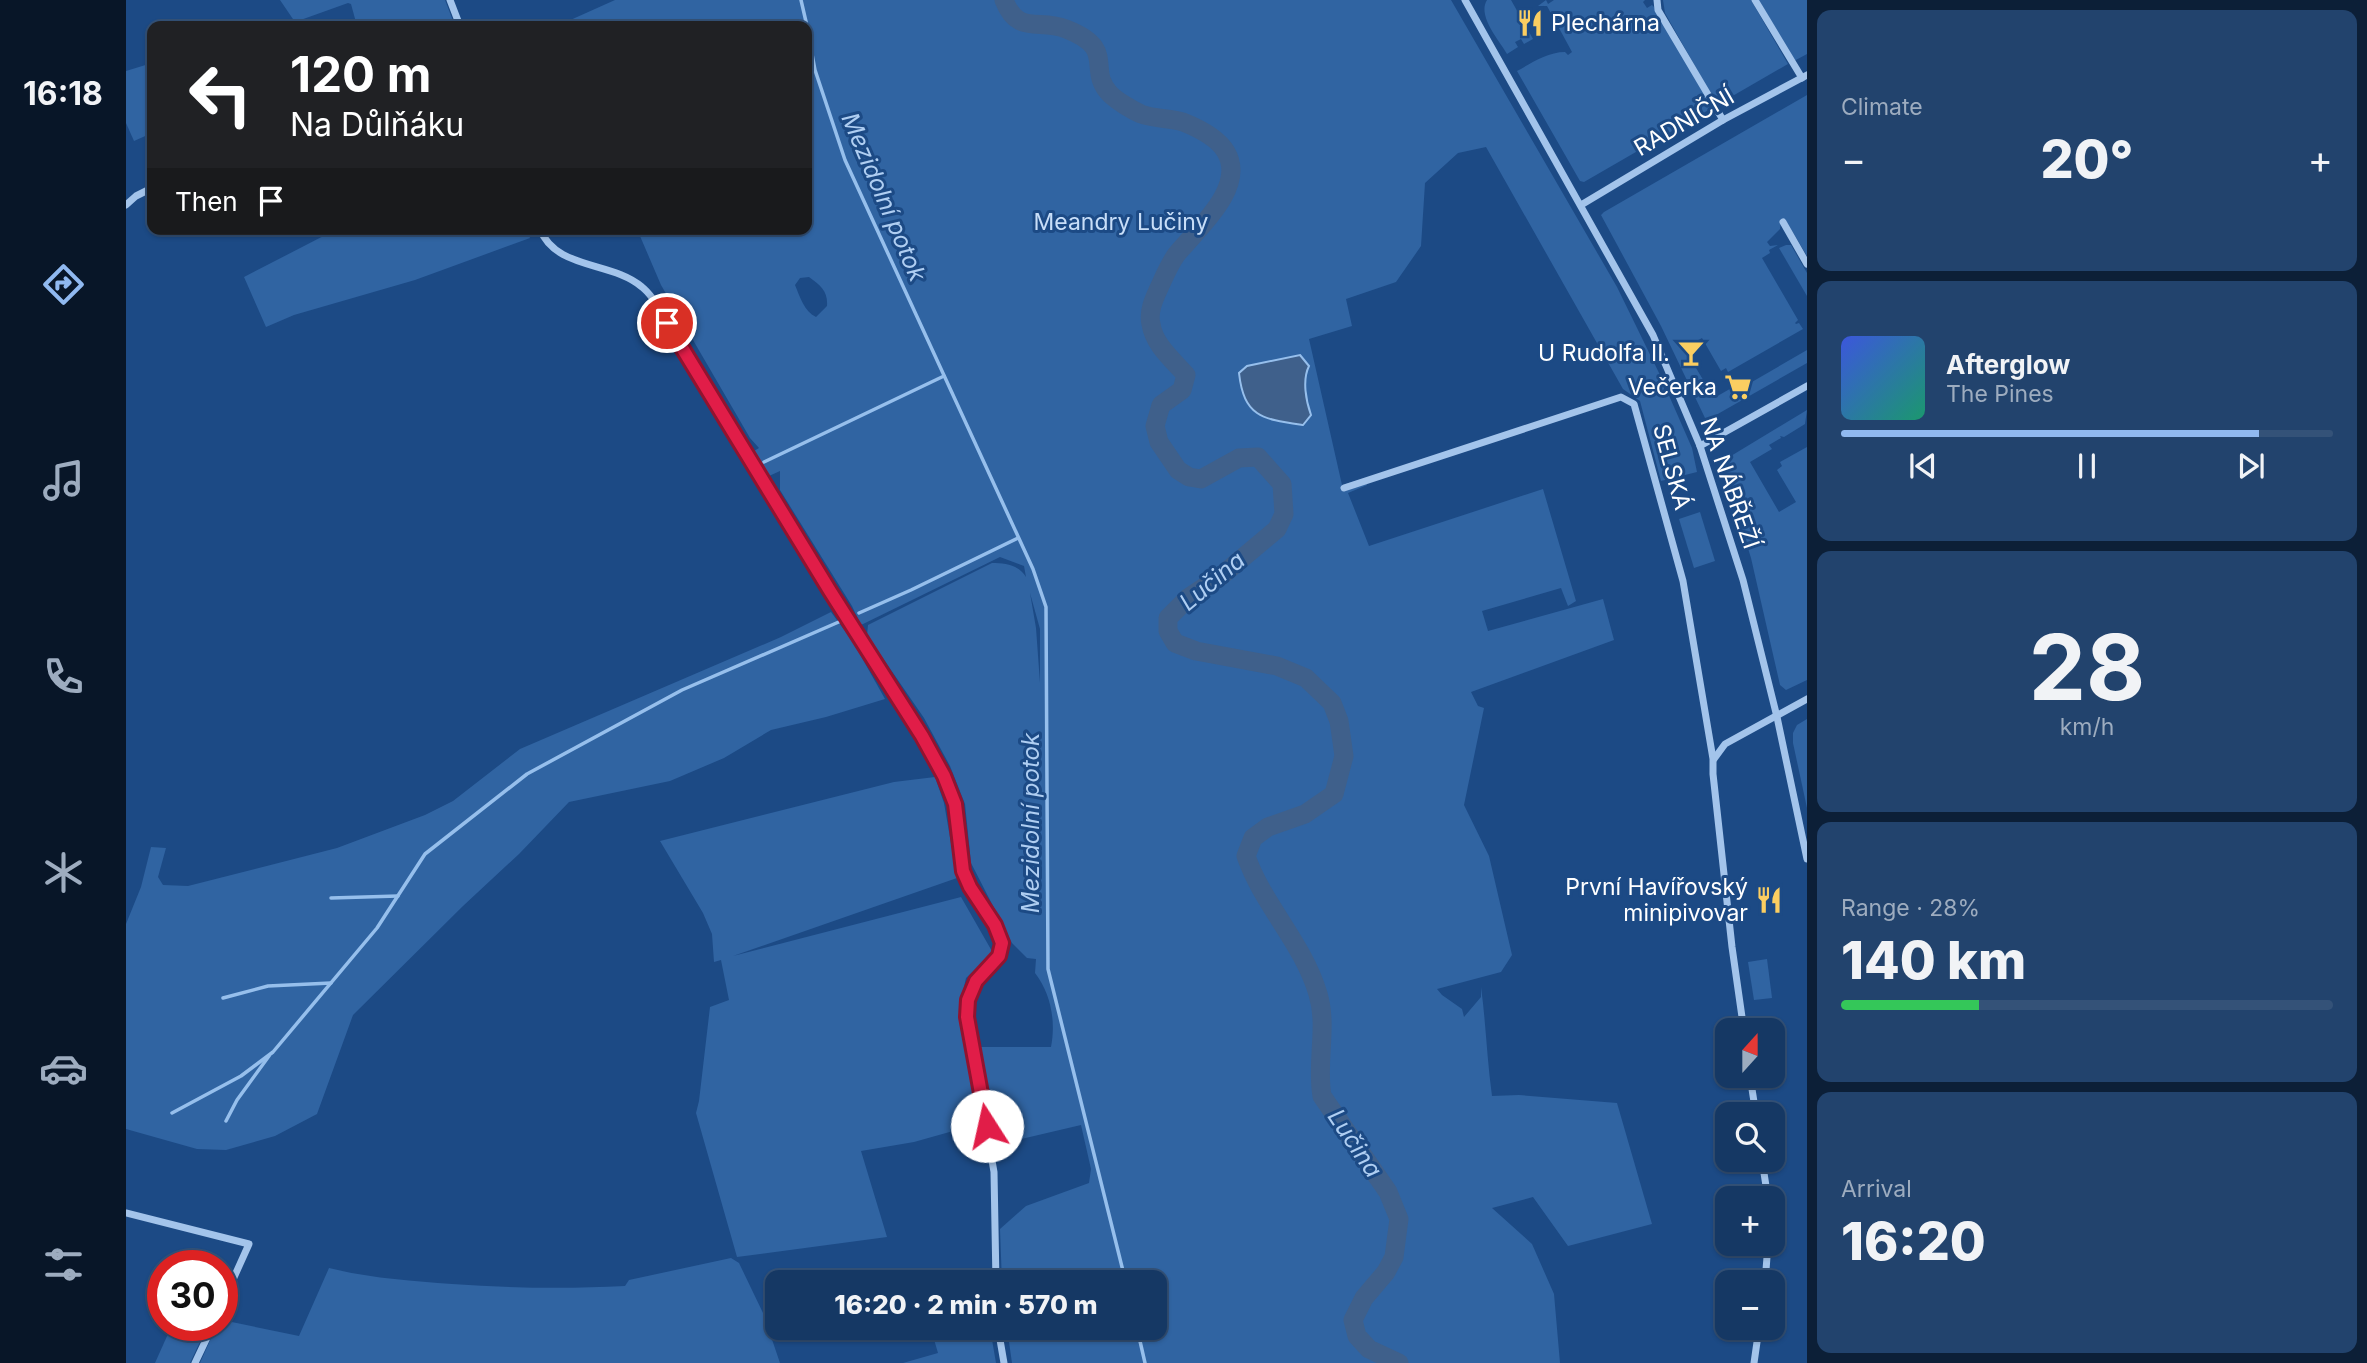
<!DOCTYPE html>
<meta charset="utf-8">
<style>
:root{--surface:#153864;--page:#22436d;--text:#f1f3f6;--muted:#9dacbf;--line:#345278;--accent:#90b9f0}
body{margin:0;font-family:Inter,sans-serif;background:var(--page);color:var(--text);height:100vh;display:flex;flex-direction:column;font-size:26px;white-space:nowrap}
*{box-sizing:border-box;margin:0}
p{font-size:23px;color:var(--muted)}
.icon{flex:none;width:38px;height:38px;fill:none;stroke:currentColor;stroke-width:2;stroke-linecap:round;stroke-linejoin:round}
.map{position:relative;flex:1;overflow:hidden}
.side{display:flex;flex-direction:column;gap:10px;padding:10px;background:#0c1f37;width:560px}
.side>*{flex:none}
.guide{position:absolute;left:21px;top:21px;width:665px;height:214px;border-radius:14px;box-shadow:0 2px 5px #0004,0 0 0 2px var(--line);background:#202124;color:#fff;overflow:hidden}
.needle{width:46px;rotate:21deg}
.buttons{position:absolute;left:1589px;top:1018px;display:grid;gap:14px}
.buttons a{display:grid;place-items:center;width:70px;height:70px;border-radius:14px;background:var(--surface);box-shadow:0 2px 5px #0004,0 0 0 2px var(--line);font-size:35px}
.speed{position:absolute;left:21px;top:1250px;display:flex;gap:14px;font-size:35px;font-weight:700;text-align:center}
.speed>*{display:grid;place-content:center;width:91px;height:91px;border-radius:50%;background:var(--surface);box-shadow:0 2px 5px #0004,0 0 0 2px var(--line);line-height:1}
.speed .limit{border:10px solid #d22;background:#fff;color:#111}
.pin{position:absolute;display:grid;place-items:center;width:60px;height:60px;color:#fff;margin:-30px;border:4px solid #fff;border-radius:50%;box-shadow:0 2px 7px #0007}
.me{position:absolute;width:77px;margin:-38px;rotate:350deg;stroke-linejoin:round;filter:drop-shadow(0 0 5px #0008)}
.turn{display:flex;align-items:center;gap:24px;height:147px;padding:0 28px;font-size:32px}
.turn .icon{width:91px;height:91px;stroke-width:2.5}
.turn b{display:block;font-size:49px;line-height:60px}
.then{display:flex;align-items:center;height:66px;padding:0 28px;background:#0003;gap:14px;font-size:26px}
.big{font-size:52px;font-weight:800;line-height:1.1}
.side .widget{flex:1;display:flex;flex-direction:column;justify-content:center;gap:10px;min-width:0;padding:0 24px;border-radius:14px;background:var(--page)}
.side .dial{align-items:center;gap:0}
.dial b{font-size:91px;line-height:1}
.song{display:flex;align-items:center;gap:21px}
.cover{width:84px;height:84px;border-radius:10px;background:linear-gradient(135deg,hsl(230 70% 55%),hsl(160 70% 35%))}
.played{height:7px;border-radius:4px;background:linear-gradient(90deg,var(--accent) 85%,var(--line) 85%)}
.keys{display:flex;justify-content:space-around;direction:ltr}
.heat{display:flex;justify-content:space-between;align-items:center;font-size:38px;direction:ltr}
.charge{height:10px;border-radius:5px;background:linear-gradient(90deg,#34c759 28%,var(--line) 0)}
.trip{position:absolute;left:639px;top:1270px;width:402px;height:70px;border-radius:14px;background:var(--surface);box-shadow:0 2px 5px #0004,0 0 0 2px var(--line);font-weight:800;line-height:70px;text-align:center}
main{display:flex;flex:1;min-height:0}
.tabs{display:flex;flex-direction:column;width:126px;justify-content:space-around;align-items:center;background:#081628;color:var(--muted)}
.tabs .icon{width:49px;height:49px}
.tabs .active{color:var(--accent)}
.tabs b{font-size:32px;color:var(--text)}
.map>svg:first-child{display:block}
.green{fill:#3064a2;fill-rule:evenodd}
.water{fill:#3f608b;stroke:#96bfec;stroke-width:2}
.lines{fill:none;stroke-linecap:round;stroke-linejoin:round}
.stream{stroke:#96bfec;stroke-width:3.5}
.river{stroke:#3f608b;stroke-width:19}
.street{stroke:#a3c4eb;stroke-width:7}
.route-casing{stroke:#92132f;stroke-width:18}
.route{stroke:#e11d48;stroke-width:12}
.labels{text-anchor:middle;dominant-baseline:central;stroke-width:6;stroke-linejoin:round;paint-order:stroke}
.poi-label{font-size:23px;fill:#fff;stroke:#1c4a85;text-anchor:end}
.street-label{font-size:23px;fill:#fff;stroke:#1c4a85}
.park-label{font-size:23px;fill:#c8def8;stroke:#1c4a85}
.water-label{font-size:24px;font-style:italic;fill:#afcef2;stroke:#1c4a85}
</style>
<main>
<nav class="tabs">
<b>16:18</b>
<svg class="icon active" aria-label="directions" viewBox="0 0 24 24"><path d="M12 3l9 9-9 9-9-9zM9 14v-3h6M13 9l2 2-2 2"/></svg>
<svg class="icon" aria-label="music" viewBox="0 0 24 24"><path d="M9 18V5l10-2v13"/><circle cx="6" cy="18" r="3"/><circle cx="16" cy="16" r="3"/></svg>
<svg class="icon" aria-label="phone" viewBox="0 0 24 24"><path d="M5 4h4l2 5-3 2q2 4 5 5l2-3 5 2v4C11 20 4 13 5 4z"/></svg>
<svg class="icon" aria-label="climate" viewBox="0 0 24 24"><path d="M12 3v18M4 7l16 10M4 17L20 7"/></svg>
<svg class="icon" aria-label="car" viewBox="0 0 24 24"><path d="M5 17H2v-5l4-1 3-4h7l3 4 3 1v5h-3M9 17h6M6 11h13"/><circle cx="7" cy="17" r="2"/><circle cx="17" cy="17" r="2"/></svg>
<svg class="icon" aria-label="filters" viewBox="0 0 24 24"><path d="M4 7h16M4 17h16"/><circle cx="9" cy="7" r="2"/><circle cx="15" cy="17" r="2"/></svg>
</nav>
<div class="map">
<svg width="1681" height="1363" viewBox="0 0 1681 1363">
<rect width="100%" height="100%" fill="#1c4a85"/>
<g class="green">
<path d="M154 0H319L329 26H231L225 4 222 3 169 22Z"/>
<path d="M489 0H1325L1491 287 1534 375 1566 448 1571 472 1535 481 1514 401 1497 389 1360 147 1332 153 1299 183 1295 246 1270 282 1220 299 1226 326 1183 339 1216 485 1239 478 1241 485 1222 493 1243 546 1417 489 1450 601 1442 606 1435 588 1356 611 1362 631 1477 599 1488 640 1345 692 1352 706 1358 708 1338 805 1363 856 1386 955 1375 972 1311 989 1316 995 1336 1009 1338 1017 1355 997V987C1360 1024 1361 1060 1366 1096L1393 1095 1491 1103 1526 1224 1442 1246 1407 1197 1366 1208 1406 1244 1428 1294 1434 1363H886L881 1328H1029V1283H876L874 1229 900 1206 963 1183 965 1169 955 1125 870 1145 849 1047H925C930 1021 925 994 909 973L910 959 901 958 886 943 845 863 839 804 824 766 798 718 741 635 742 625 866 563C879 563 893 565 900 577L898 566 874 557 735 625 726 606 654 490V471L643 476 628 451 633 448 624 438 535 285 511 229H681V26H431ZM683 277C695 286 702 291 701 306L690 317C678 311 674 297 669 285L674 278ZM904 593 914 629V683L910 628Z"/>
<path d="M1361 0H1385L1407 39 1398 44 1395 39 1389 42 1392 47 1381 54C1373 40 1351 16 1361 0Z"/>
<path d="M1420 0 1422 4 1428 0H1519L1517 2 1521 8 1526 5 1528 7 1586 108 1458 182 1454 181 1391 71C1404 64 1421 52 1439 52L1442 55 1446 52 1421 6H1412Z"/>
<path d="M1537 0H1625L1662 64 1591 105 1539 13Z"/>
<path d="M1633 0H1681V54L1668 61Z"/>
<path d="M26 63V133L8 141 0 123V71Z"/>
<path d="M1681 95V256L1659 219 1655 221 1654 229 1641 242 1644 246 1652 245 1643 250 1644 253 1636 258 1672 320 1669 323 1670 324 1673 323 1677 329 1602 372 1600 368 1595 371 1576 338 1558 348 1588 398 1609 386 1612 390 1681 350V363L1583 419 1579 418 1535 326 1475 215 1478 212Z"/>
<path d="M211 229H400L404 238 289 280 168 315 140 327 118 277Z"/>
<path d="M1660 245H1665L1681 273V296L1653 248Z"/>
<path d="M1681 410 1679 424 1658 437 1654 436 1655 438 1643 445 1646 449 1624 462 1653 512 1670 502 1651 470 1656 466 1654 462 1681 447V680L1660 690 1654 685 1625 558 1595 462Z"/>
<path d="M1574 512 1589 561 1568 568 1553 519Z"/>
<path d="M705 612 727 642 759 699 700 717 645 730 598 758 544 781 443 802 393 854 337 906 227 1015 191 1114 149 1136 100 1150 71 1149 0 1129V924L15 887 25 847 40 848 32 877 37 885 62 886 211 848 299 815 327 801 394 749 655 637Z"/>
<path d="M1681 719V808L1667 743V733L1671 725Z"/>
<path d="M809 777 818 803 831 878 607 956 835 897 867 953 840 978 833 1009 852 1124 788 1142 735 1151 761 1237 611 1257 570 1113 573 1101 584 1007 603 1000 595 960 588 962 586 934 577 913 534 841 768 782Z"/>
<path d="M1641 959 1646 998 1628 1000 1622 962Z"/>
<path d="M605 1258 613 1263 637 1313 654 1363H74L91 1325H96V1320L173 1336 203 1268C243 1278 285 1281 326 1284 384 1288 441 1289 499 1286L503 1280Z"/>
<path d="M46 1325H67L80 1329 64 1363H29Z"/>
<path d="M836 1328H864L870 1363H777L812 1353 807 1336Z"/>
</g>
<path class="water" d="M1174 355 1183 366C1176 380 1180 401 1185 415L1177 425C1136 419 1118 417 1113 373L1121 366Z"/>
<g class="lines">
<g class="stream">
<path d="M675 0 681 26"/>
<path d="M681 27 689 70 719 160 907 569 920 607 922 969 1000 1283"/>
<path d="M638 462 818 376"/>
<path d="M733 613 785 590 892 538"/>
<path d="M205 898 272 896"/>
<path d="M97 998 142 986 205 983"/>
<path d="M46 1113 115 1076 147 1052 251 928 299 854 401 774 556 690 715 621"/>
<path d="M100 1121 111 1100 143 1056"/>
<path d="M1011 1328 1019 1363"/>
</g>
<path class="river" d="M878 0C892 36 913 18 940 29 992 49 960 69 984 94 991 101 1006 110 1015 114 1028 119 1044 118 1057 122 1072 128 1092 138 1100 152 1121 188 1070 230 1050 255 1043 265 1038 277 1033 288 1028 299 1022 311 1025 324 1028 345 1047 360 1060 375L1056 390 1035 405 1029 426 1033 442 1052 470 1063 477 1075 479 1113 458 1132 457 1156 484 1158 514 1151 529 1095 576 1062 598 1042 618V631L1049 643 1070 651 1151 666 1180 678 1206 703 1213 721 1218 756 1208 794 1179 814 1142 827 1127 838 1120 856C1137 905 1177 943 1192 994 1202 1027 1190 1062 1196 1096L1262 1192 1273 1219 1268 1257 1260 1272 1238 1298 1227 1320 1231 1336 1243 1349 1273 1363"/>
<g class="street">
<path d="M324 0 334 26"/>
<path d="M1339 0 1527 335 1574 446 1617 580 1651 717 1681 859"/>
<path d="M1531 0 1532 10 1597 120"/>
<path d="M1629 0 1676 78"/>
<path d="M0 205 10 196 26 188"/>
<path d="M1455 205 1597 120 1681 75"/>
<path d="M1657 222 1681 264"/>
<path d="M414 229C430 270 486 261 516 287 520 290 524 295 527 299L807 756 829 804 837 871 844 887 869 925 876 943C872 960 861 966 851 979 843 990 842 1004 841 1017L868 1172 870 1283"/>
<path d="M1574 446 1681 386"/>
<path d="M1218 488 1495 397 1508 404 1557 581 1587 759V774L1606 947 1618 1031"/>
<path d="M1588 759 1599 744 1681 699"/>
<path d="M1624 1076 1630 1115"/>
<path d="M1636 1160 1642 1199"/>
<path d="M0 1213 123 1244 96 1304"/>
<path d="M1639 1283 1642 1244"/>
<path d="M872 1328 878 1363"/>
<path d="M69 1363 87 1325"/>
<path d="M1628 1363 1633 1328"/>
</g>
</g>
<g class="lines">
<defs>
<path id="route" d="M541 323 704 591 796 736 818 776 829 804 837 871 844 887 869 925 876 943 873 956 850 981 842 1000 841 1017 861 1126"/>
</defs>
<use href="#route" class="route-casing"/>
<use href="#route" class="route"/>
</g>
<defs>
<symbol id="restaurant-bare" viewBox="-9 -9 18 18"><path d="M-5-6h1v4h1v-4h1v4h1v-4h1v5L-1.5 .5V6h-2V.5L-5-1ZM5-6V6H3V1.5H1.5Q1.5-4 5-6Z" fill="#fbce61" stroke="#1c4a85" stroke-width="2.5" paint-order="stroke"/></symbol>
<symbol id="bar-bare" viewBox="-9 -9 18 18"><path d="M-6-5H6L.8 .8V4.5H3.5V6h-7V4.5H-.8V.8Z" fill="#fbce61" stroke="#1c4a85" stroke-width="2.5" paint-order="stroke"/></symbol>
<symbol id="supermarket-bare" viewBox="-9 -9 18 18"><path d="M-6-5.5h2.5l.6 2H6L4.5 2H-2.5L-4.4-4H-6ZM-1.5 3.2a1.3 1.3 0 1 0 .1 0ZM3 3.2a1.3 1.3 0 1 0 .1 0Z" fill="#fbce61" stroke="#1c4a85" stroke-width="2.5" paint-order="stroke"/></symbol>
</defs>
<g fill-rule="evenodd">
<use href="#restaurant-bare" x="1385" y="4" width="38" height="38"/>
<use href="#bar-bare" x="1546" y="334" width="38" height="38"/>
<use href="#supermarket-bare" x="1593" y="368" width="38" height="38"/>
<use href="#restaurant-bare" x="1624" y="881" width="38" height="38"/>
</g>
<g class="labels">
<g class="poi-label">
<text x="1425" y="23" text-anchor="start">Plechárna</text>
<text x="1544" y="353">U Rudolfa II.</text>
<text x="1591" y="387">Večerka</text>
<text x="1622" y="887">První Havířovský<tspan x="1622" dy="26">minipivovar</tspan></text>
</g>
<g class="street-label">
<text transform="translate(1558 122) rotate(-30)">RADNIČNÍ</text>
<text transform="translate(1546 467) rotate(75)">SELSKÁ</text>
<text transform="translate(1604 483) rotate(71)">NA NÁBŘEŽÍ</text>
</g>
<g class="park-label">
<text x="995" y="222">Meandry Lučiny</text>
</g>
<g class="water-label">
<text transform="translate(758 197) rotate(67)">Mezidolní potok</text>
<text transform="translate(1086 581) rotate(-40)">Lučina</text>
<text transform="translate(904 823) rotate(-90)">Mezidolní potok</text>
<text transform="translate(1229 1143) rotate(56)">Lučina</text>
</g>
</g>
</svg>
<div class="buttons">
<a><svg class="needle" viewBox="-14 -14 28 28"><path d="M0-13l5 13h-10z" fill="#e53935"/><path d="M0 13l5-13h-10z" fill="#9dacbf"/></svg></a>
<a><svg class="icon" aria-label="search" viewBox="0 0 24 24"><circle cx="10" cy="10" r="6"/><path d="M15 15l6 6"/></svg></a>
<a>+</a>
<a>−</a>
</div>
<div class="speed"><div class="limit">30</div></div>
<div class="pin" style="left:541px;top:323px;background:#d93025"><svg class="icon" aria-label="arrive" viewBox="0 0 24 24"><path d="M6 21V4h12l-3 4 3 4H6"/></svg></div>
<svg class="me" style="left:861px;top:1126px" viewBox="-20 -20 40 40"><circle r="19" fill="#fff"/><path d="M0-13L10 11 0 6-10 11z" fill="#e11d48"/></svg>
<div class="trip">16:20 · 2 min · 570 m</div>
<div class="guide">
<div class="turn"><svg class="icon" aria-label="left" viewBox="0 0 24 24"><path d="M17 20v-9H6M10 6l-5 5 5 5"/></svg><div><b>120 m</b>Na Důlňáku</div></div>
<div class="then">Then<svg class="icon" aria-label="arrive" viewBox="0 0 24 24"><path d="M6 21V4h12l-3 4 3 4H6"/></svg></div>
</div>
</div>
<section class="side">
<div class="widget"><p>Climate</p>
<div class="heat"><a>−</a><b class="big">20°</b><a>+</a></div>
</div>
<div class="widget">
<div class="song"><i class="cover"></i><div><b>Afterglow</b><p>The Pines</p></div></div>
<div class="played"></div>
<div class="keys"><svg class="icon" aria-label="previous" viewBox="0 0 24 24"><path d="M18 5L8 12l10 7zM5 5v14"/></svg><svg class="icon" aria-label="pause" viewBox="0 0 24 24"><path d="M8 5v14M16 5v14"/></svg><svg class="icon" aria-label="next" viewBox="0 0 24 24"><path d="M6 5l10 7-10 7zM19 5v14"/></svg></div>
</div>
<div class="widget dial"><b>28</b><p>km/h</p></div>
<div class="widget"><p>Range · 28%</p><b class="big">140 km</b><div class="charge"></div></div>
<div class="widget"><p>Arrival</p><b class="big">16:20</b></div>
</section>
</main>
